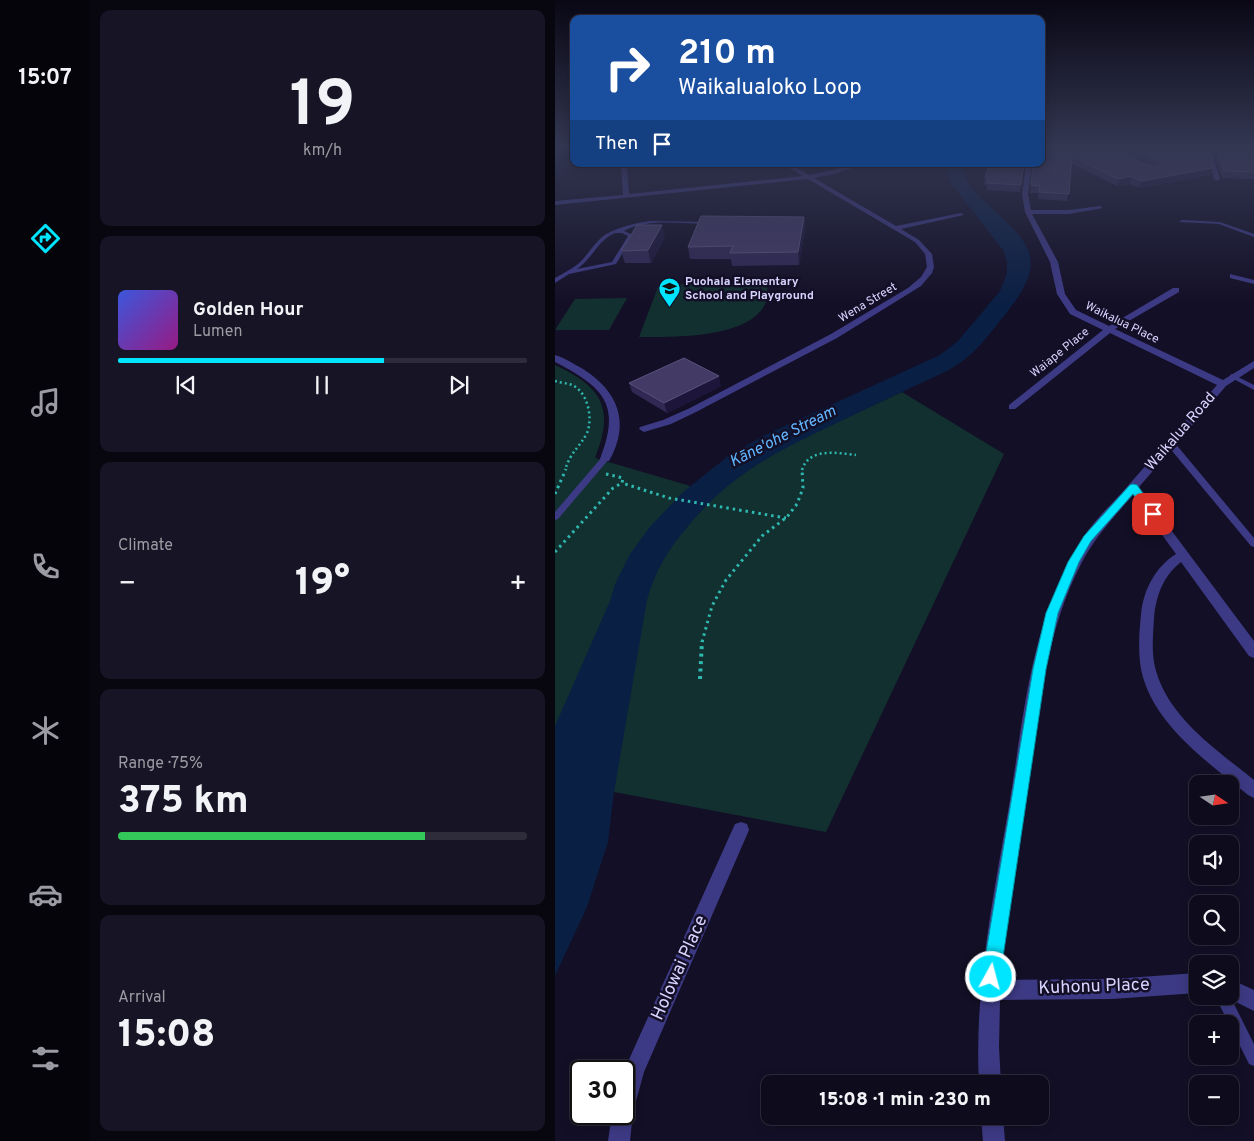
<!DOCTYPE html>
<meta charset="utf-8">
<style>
:root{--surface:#0e0b1c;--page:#171425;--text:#f1f3f6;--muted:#9b9ba3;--line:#2e2b3b;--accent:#00e5ff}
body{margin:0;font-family:Overpass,sans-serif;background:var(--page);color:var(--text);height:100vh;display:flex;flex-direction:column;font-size:19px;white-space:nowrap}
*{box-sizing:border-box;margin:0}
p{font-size:16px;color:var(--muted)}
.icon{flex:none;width:28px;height:28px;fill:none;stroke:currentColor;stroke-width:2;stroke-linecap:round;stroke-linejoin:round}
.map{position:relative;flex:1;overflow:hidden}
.sheet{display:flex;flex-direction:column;gap:10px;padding:10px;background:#08060f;width:465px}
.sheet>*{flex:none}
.guide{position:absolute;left:15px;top:15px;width:475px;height:152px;border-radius:10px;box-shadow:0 2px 12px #0003,0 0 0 1px var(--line);background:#1a4fa0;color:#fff;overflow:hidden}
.needle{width:32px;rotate:103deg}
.fabs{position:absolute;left:634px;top:775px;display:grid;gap:10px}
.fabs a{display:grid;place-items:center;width:50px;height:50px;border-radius:10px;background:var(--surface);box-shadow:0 2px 12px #0003,0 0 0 1px var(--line);font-size:25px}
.speed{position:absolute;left:15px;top:1060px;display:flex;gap:10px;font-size:25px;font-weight:700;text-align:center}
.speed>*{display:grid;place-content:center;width:65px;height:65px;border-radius:50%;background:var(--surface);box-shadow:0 2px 12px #0003,0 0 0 1px var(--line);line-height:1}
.speed .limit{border:2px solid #111;border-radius:8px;background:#fff;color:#111}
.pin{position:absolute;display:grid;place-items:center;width:42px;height:42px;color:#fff;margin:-21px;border-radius:10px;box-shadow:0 2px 8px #0006}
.me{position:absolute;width:55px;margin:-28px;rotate:7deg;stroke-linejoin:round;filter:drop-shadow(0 0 4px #0008)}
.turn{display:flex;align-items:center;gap:18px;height:105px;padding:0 25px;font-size:22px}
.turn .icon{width:65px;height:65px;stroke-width:2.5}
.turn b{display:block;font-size:35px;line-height:42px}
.then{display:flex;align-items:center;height:48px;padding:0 25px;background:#0003;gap:10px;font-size:19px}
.big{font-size:38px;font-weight:800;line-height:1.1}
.sheet .tile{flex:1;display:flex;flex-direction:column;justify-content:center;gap:8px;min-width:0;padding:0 18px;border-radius:10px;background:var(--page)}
.sheet .dial{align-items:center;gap:0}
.dial b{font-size:65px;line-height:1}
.song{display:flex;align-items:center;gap:15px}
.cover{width:60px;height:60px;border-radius:8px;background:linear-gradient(135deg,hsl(230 70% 55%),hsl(310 70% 35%))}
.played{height:5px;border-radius:2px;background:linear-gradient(90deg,var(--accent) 65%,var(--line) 65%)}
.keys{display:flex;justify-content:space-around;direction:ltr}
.heat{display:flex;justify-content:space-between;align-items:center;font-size:28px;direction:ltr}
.charge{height:8px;border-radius:4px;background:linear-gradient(90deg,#34c759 75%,var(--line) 0)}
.trip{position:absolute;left:206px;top:1075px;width:288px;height:50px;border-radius:10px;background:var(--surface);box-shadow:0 2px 12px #0003,0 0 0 1px var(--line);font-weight:800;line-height:50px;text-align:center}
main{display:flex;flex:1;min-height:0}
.dock{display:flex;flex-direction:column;width:90px;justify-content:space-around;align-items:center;background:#06040b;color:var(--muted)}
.dock .icon{width:35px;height:35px}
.dock .current{color:var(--accent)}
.dock b{font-size:22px;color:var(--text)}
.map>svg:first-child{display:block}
.green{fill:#12302f}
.water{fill:#0a1f44}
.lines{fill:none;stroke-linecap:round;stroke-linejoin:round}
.path-far2{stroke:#2fb8b0;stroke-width:2.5;stroke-dasharray:2 3;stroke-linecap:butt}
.path-far1{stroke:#2fb8b0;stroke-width:3;stroke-dasharray:2.5 4;stroke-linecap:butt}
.path{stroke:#2fb8b0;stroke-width:4;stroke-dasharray:3 4.5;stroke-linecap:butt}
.lane{fill:#3d3a85;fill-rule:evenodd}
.street{fill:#3d3a85;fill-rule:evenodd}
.wall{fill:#312854}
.shaded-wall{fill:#1d163a}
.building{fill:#433a66;stroke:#5a527e}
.route{fill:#00e5ff;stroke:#0095a6}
.labels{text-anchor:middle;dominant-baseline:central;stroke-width:5;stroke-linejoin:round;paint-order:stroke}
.far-poi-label{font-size:12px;font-weight:bold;fill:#d9d4ff;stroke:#130f26;text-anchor:start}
.far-street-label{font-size:12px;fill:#d9d4ff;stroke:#130f26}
.street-label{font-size:15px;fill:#d9d4ff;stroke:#130f26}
.water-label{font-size:16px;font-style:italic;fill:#62b6ff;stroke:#130f26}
.near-street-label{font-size:18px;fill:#d9d4ff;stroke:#130f26}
</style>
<main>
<nav class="dock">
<b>15:07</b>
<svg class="icon current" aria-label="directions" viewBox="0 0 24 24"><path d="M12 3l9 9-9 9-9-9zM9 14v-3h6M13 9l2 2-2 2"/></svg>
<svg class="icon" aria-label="music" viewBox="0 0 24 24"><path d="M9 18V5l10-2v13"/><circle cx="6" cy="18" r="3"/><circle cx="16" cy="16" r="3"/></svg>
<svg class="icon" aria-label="phone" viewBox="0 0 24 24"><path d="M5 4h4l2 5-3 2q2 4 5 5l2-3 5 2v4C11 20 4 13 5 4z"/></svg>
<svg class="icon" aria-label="climate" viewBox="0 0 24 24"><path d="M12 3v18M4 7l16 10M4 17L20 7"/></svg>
<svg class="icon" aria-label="car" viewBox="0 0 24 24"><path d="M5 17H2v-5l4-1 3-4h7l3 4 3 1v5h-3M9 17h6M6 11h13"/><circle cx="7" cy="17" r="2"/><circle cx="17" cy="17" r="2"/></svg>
<svg class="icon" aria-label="filters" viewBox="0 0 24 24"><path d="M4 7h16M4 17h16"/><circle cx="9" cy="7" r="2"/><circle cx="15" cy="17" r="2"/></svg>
</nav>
<section class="sheet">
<div class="tile dial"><b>19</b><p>km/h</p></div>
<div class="tile">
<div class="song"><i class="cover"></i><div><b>Golden Hour</b><p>Lumen</p></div></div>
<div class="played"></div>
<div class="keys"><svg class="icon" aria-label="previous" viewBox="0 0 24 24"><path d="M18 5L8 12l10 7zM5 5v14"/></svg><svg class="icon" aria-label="pause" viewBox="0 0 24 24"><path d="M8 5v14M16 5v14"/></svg><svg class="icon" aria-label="next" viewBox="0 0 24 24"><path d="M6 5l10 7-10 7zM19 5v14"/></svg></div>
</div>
<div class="tile"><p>Climate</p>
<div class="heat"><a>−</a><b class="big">19°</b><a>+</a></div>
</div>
<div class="tile"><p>Range · 75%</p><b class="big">375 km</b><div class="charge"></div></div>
<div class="tile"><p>Arrival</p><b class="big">15:08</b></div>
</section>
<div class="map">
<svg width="699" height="1141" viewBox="0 0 699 1141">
<rect width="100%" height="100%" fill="#130f26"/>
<g class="green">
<path d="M212 281C212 289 214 297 210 304 194 339 116 337 84 337L103 287 110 285Z"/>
<path d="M72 298 54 330H0L20 299Z"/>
<path d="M0 365C47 387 60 408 40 458L132 485 159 496C214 449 282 423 347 392L449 454 271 832 59 792 0 797Z"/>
</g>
<path class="water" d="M392 164H408C408 180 419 192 430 202 475 243 495 258 452 312 431 338 422 354 392 371 357 387 321 404 286 421 223 451 179 471 134 525 114 548 100 571 92 600L59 792 53 842 32 907 0 976V726L55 601 60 584 75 554 94 528 128 492 172 457 208 436 385 355 403 341 445 291 452 273V261L448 250 398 186 393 174Z"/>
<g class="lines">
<g class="path-far2">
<path d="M0 381C6 383 14 383 19 386 33 394 38 418 32 433 25 447 16 451 10 470"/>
<path d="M247 470C254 447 283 453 301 455"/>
</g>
<g class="path-far1">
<path d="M51 474 68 478 67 483 114 498 231 518"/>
<path d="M0 494 11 469"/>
<path d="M0 552 58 488 67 483"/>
<path d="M147 642 157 606 171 580 207 536 232 517 242 504 248 488 247 469"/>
</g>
<path class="path" d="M145 679 147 641"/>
<g class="lane">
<path d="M627 220 665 222 699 234V237L664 224 625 222V221Z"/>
<path d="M95 221 154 222 156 223 154 224C127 224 94 218 69 231L78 235 61 264 14 274 0 283V278C7 274 15 270 23 264 31 257 36 248 44 240 54 229 80 223 95 221ZM60 233H67L73 236 57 262 22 269C37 259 43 240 60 233Z"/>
<path d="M677 374 699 385V390L675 377V375Z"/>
<path d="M613 442H619L699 538V547L696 546 613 446Z"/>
<path d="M47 457H50L54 459 3 519 0 520V512Z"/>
<path d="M660 996H675L699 1044V1066L694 1064Z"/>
</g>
<g class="street">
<path d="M613 145 699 148V152L656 149 665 179 662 181 659 179 651 149Z"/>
<path d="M66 164H94L72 167 74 194 248 176 228 164H235L254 175C272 172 294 164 310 164L280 174 259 178 341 226 406 213 409 215 346 229 364 240 377 254 379 267 377 273 366 286 282 338 141 412 116 424 89 432 84 429 85 427 108 420 135 408 276 334 353 288 366 277 372 267 370 254 360 242 253 179 0 205V201L68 195Z"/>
<path d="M471 164H477L473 194 476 210H514L545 206 548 208 514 214H477L503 262 510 294 521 310 554 326 618 288H624V292L560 329 668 380 699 361V368L671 386 584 487 699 641V658L694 656 626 562C608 576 601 596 599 618 598 636 596 654 601 671 615 719 662 750 699 780V798L693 795C653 762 597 724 586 669 583 650 584 633 586 615 588 591 600 567 621 554L578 495C559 517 539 538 526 564 490 633 484 713 473 788 463 852 451 916 446 980L557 979 642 973V993L557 999 445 1000 444 1047 446 1084H424C419 990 438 898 454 806 469 716 476 616 528 538 539 520 557 504 571 488 601 454 632 419 662 385L555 333 460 409H454V405L548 330 515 314 502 294 495 262 470 212 467 194Z"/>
<path d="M675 274 699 280V284L675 278Z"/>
<path d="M0 355C10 358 19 364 28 369 63 391 76 423 54 461H46L45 459C67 404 48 387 0 362Z"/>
<path d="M186 822 192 824 194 830 89 1072 78 1112 75 1141H53L57 1114H69L68 1071 72 1064 180 824Z"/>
<path d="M675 979 699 990V1011L669 996H675Z"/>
<path d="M426 1116H448L450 1141H428Z"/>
</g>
</g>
<g class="wall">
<path d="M489 145H565L586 162 600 167 580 156 578 152 577 145H652L658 168 656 175 584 188 575 184 562 186 516 163 512 201 483 199 484 193H475L478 164 489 148Z"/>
<path d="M657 145H699V179L668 178 666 175 659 151 660 145Z"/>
<path d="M469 164 465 192 431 190 432 185H429L431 173Z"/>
<path d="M249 217 250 229 244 265 177 266 176 259H135L133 247Z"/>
<path d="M110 237 96 263H70L66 251Z"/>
<path d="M74 383 166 386 112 413 77 392Z"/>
</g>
<g class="shaded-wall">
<path d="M658 168 656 175 584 188 586 181Z"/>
<path d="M576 176 575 184 562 186 563 179Z"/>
<path d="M249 217 250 229 244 265 243 252Z"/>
<path d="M107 225 110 237 96 263 93 250Z"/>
<path d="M164 376 166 386 112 413 109 403Z"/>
</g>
<g class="building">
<path d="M490 145H565L586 162 598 167H606V162L582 149 579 145H652L658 168 586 181 576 176 563 179 517 156 514 194 484 192 485 186 476 185 478 164H486V148H491Z"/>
<path d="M661 145 699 147V172L670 171 668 168Z"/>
<path d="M434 164H469L466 185 432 183 433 178H430Z"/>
<path d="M146 216 249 217 243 252 175 253 178 246 133 247Z"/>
<path d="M82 225H107L93 250 66 251Z"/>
<path d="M129 358 164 376 109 403 74 383Z"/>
</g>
<linearGradient id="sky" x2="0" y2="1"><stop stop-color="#0a0815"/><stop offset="0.48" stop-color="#333752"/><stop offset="1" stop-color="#333752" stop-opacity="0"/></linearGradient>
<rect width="699" height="305" fill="url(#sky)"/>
<path class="route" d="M578 484 582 485 603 514 598 518 595 517 578 494 536 541 524 562 503 613 491 669 445 977 442 983 436 986 429 983 427 977 478 669 491 613 513 562 529 536 575 485Z"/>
<defs>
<symbol id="school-pin" viewBox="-11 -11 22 30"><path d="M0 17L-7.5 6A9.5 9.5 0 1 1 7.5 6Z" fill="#00e5ff" stroke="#130f26"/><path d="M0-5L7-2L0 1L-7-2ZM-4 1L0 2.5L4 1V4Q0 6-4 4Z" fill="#111"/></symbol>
</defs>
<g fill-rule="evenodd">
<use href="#school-pin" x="102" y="276" width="25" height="34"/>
</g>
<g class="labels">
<g class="far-poi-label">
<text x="130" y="282">Puohala Elementary<tspan x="130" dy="14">School and Playground</tspan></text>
</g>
<g class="far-street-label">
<text transform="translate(313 303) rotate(-31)">Wena Street</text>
<text transform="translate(567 323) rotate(26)">Waikalua Place</text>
<text transform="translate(505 353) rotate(-39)">Waiape Place</text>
</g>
<g class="street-label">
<text transform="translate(626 432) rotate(-49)">Waikalua Road</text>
</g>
<g class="water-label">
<text transform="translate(228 437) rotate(-27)">Kāne'ohe Stream</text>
</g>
<g class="near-street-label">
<text transform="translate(125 968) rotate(-66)">Holowai Place</text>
<text transform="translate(539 987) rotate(-2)">Kuhonu Place</text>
</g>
</g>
</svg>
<div class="fabs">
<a><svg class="needle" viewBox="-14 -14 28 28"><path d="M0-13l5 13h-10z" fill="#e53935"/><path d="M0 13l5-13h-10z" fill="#9b9ba3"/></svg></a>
<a><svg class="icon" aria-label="sound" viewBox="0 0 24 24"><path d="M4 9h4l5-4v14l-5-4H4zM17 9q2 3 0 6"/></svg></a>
<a><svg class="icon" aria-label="search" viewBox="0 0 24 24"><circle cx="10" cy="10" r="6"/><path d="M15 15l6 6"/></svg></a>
<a><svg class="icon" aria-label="layers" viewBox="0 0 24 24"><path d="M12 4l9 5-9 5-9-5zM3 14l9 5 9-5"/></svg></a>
<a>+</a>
<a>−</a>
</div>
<div class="speed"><div class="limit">30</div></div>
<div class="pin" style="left:598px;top:514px;background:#d93025"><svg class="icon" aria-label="arrive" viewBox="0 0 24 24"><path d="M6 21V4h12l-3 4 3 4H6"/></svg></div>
<svg class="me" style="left:436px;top:977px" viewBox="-20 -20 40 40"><circle r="17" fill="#00e5ff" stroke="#fff" stroke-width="3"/><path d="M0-11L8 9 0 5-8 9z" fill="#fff"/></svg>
<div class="trip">15:08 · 1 min · 230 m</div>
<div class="guide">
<div class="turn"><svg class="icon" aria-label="right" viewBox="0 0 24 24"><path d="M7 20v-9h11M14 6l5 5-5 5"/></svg><div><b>210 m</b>Waikalualoko Loop</div></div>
<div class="then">Then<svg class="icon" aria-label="arrive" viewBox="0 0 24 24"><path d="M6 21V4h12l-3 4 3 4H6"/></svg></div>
</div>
</div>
</main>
